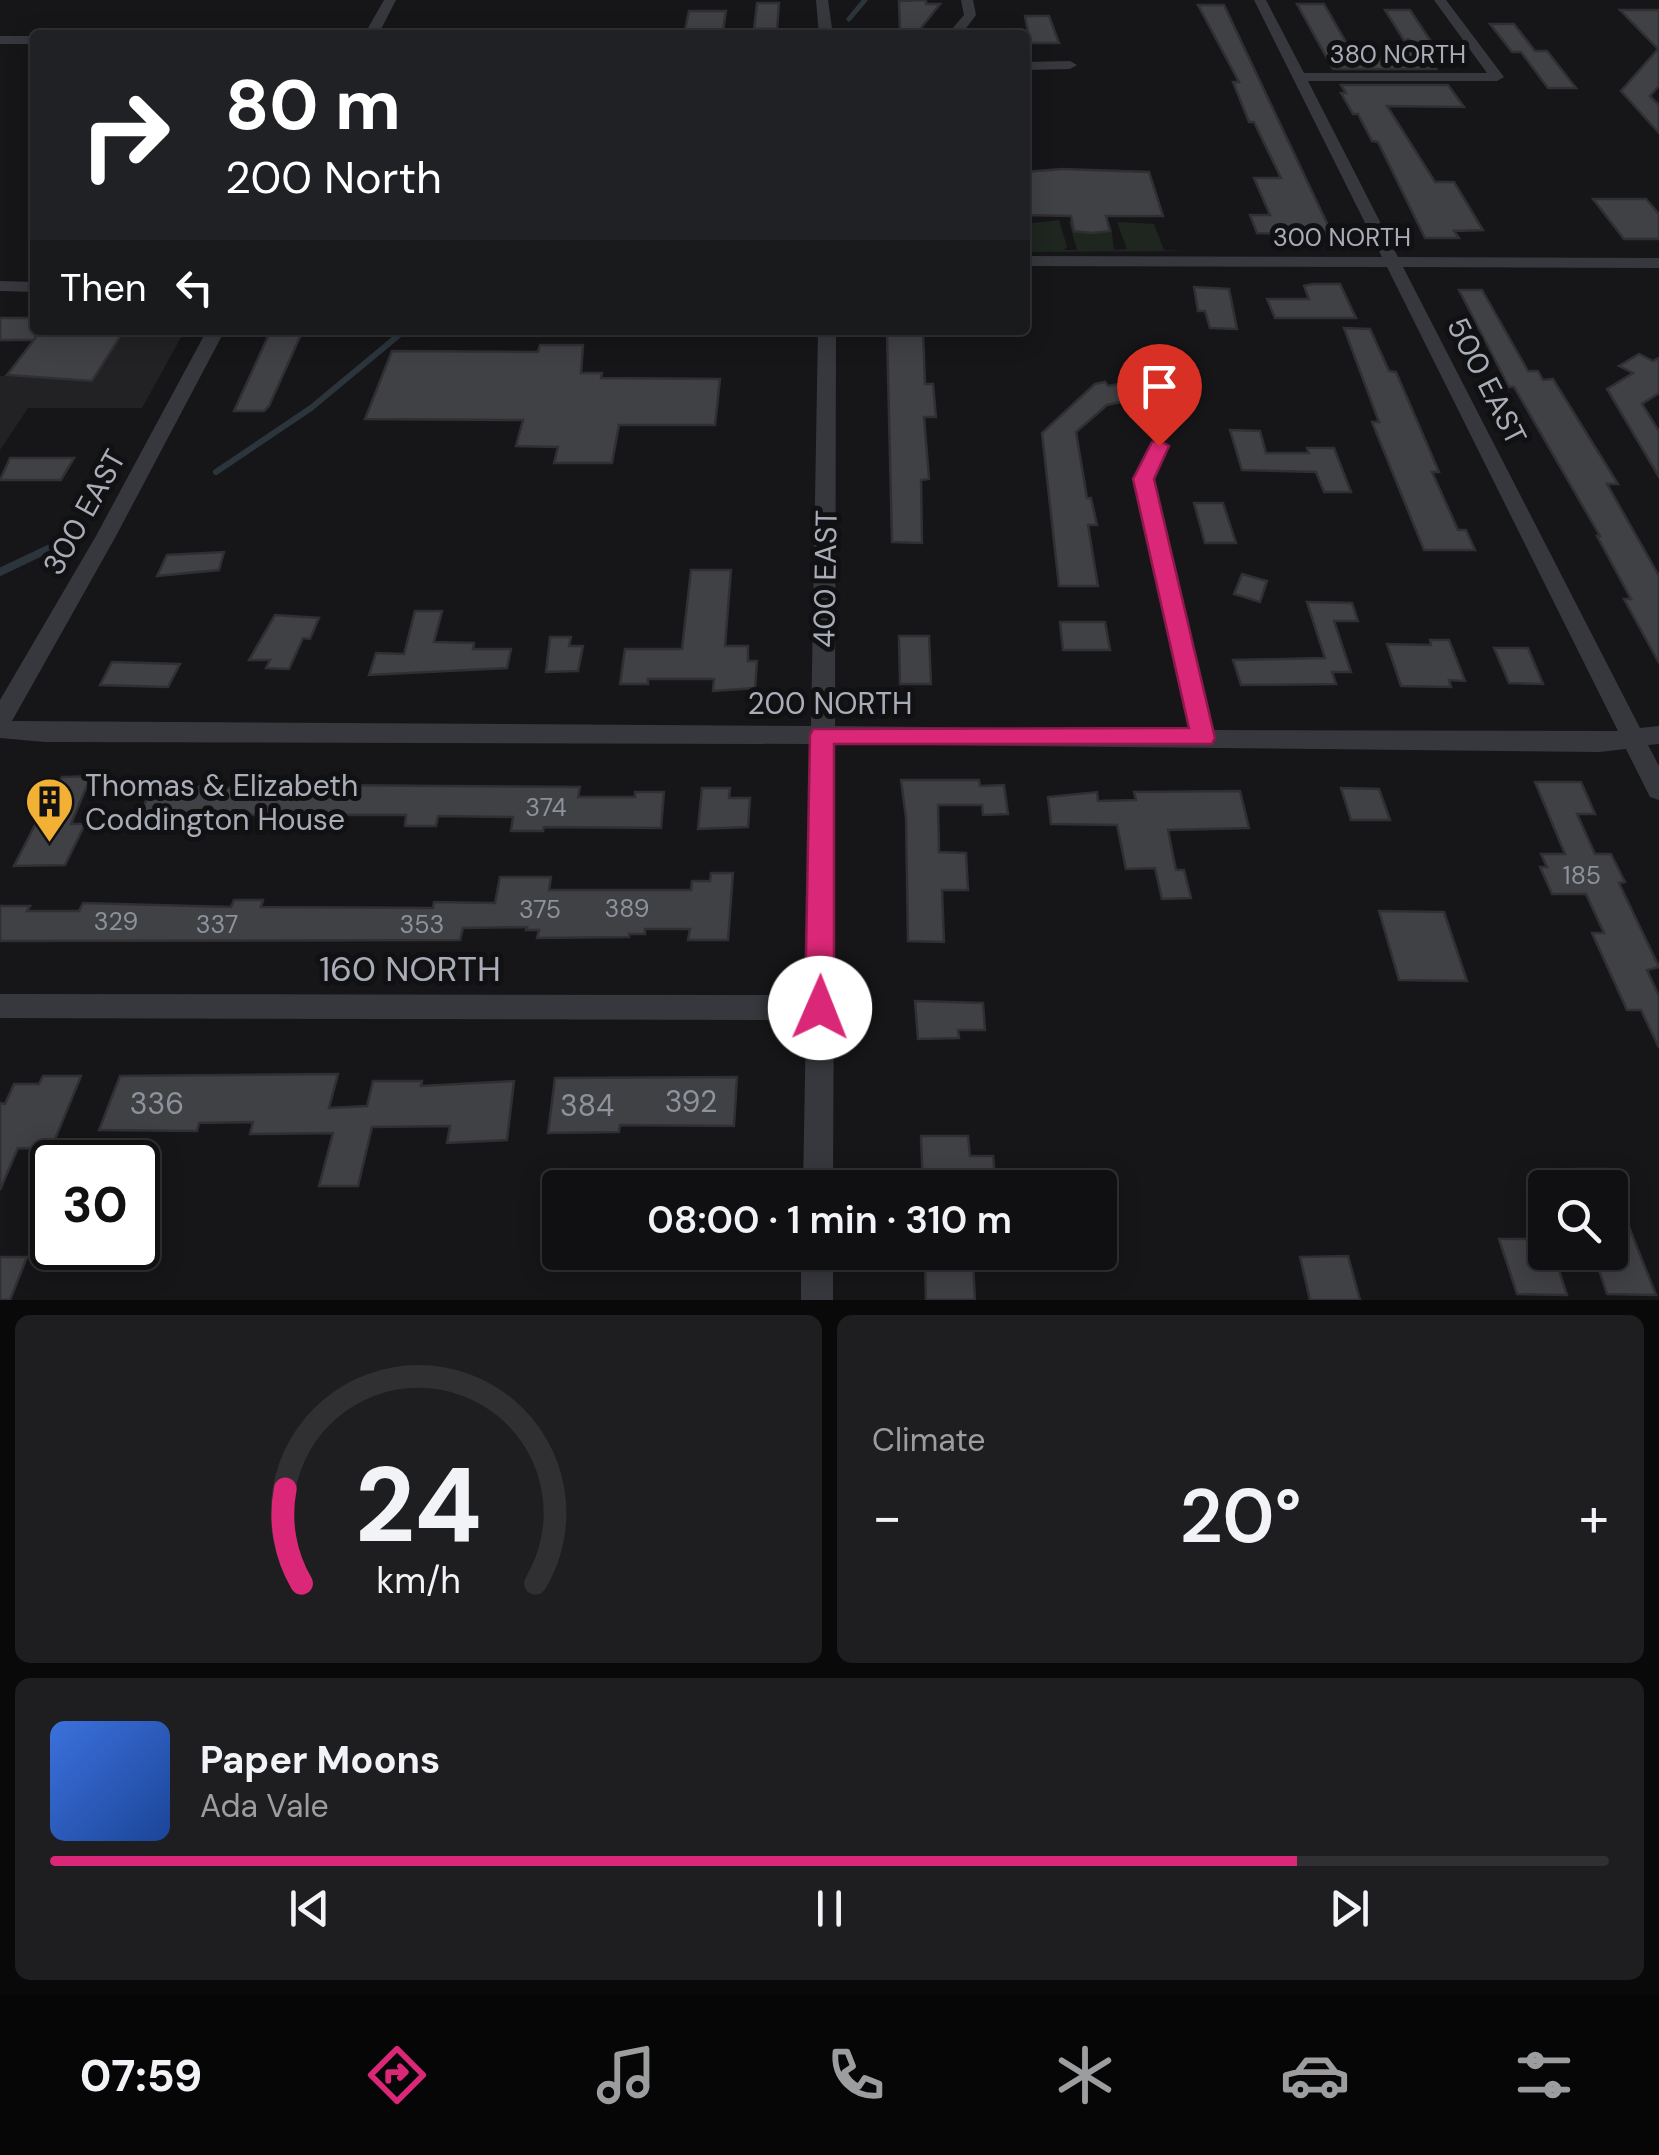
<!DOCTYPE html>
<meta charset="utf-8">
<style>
:root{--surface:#101012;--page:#1e1e20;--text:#f1f3f6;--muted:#9c9d9f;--line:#303032;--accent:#db2777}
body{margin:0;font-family:"DM Sans",sans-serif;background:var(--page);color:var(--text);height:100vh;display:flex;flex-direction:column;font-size:38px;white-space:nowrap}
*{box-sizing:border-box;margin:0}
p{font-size:32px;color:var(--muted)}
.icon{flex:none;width:55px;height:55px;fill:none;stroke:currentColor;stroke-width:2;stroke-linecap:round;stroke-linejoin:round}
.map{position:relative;height:1300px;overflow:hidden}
.details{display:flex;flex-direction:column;gap:15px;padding:15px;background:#09090a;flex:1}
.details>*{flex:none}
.top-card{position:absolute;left:30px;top:30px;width:1000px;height:305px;border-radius:10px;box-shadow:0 5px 25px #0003,0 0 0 2px var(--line);background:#202124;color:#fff;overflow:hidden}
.buttons{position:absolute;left:1528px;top:1170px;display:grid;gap:20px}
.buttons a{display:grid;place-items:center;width:100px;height:100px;border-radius:10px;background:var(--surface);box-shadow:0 5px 25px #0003,0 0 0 2px var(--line);font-size:50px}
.speed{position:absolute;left:30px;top:1140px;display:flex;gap:20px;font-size:50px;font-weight:700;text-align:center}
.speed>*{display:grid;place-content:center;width:130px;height:130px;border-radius:50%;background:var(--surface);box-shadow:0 5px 25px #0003,0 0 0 2px var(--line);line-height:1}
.speed .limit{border:5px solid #111;border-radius:15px;background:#fff;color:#111}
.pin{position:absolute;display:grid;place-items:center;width:85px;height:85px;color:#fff;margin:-102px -42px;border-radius:50% 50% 50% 0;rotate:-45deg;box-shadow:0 0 10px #0007}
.pin .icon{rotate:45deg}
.me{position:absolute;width:110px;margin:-55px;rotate:1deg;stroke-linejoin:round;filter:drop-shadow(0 0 8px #0008)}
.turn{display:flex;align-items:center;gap:35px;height:210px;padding:0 30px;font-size:45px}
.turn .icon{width:130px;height:130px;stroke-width:2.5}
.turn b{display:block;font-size:70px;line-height:85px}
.then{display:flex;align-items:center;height:95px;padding:0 30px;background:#0003;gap:20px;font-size:38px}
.big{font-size:75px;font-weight:600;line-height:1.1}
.details .card{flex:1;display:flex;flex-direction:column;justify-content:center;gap:15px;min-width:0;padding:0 35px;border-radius:15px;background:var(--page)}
.details .dial{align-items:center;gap:0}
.dial svg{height:260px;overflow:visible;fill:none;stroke:var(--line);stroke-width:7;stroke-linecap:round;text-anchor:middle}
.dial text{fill:var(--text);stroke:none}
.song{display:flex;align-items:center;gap:30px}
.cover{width:120px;height:120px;border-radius:15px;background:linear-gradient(135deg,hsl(220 70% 55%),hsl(220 70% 35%))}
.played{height:10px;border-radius:5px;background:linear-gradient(90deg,var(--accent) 80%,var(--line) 80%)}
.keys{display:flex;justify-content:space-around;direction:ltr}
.heat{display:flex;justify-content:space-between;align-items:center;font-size:55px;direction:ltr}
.details .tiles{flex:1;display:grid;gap:15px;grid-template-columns:1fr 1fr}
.card:last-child{grid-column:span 2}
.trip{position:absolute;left:542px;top:1170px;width:575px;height:100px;border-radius:10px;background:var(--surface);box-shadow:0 5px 25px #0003,0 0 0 2px var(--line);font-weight:600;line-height:100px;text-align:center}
.tab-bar{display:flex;height:160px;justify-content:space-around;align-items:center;background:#060607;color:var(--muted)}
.tab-bar .icon{width:70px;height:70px}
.tab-bar .on{color:var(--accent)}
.tab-bar b{font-size:45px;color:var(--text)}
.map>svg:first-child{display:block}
.built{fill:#222225}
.green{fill:#1e261f}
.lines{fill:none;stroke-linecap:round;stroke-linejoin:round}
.stream-far2{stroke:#2c353c;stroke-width:5}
.stream-far1{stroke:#2c353c;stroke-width:6}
.stream{stroke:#2c353c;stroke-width:8}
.building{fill:#404145;stroke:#303034;stroke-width:2.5}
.minor{fill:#37383d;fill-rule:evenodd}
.route{fill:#db2777;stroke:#8e194d;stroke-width:2.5}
.labels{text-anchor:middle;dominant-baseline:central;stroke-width:10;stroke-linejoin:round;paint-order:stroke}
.far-street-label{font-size:25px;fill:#a8adb8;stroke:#111113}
.number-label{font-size:25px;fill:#8e929b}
.street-label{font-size:30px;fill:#a8adb8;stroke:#111113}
.poi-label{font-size:30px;fill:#a8adb8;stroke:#111113;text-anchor:start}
.near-number-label{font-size:30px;fill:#8e929b}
.near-street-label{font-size:35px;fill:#a8adb8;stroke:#111113}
</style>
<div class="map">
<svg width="1659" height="1300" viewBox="0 0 1659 1300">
<rect width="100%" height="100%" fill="#161618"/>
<path class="built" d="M82 330H185L142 408H28L0 450V376H51Z"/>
<path class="green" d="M1072 220 1075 231H1109L1108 225 1111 226 1114 250 1127 249 1117 222 1154 224 1164 250 1185 251 1030 252 1025 224 1059 220 1067 247 1064 250H1077L1069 222Z"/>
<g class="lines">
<path class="stream-far2" d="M849 19 865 0"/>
<path class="stream-far1" d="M216 472 311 408 405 330"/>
<path class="stream" d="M0 572 48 549"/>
</g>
<g class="building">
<path d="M926 0V4H940L917 33 900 30 899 1Z"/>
<path d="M757 3H779L777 29H754Z"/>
<path d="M1297 4H1324L1351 51H1423L1436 69H1333Z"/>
<path d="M1198 5H1224L1333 236 1257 233 1250 215H1270L1254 178H1281L1254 122H1249L1233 82H1239Z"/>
<path d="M1385 10H1410L1446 64 1408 39 1405 42Z"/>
<path d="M1620 10H1659V86L1650 96 1659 105V133L1621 91 1658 49Z"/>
<path d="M689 11H726L723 31 685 30Z"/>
<path d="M1025 16H1049L1059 43H1030Z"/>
<path d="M1490 24H1514L1535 51H1547L1576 88H1548L1521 52H1512Z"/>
<path d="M1341 85H1448L1464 107 1387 106 1435 182H1454L1483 230 1454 231 1459 238H1425L1378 142 1372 141 1358 114H1353L1341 93H1346Z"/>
<path d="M1062 169 1149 172 1163 216H1106L1110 231 1092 233 1074 231 1071 216 1025 215V172Z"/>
<path d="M1593 199H1646L1659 214V239H1624Z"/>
<path d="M1313 284H1340L1356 318H1275L1267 299H1309L1304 286Z"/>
<path d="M1194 287 1229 289 1237 329 1210 328 1205 311H1198Z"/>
<path d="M1459 290H1482L1528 371H1538L1543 380 1553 379 1618 484H1607L1659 576V663L1624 599H1631L1597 536H1600L1514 387H1509Z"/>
<path d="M0 318H35V338L41 330H66L62 335H121L92 381 7 375 34 340H0Z"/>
<path d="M1344 328 1370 329 1389 371 1396 372 1439 472H1432L1458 530H1466L1475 550H1424L1372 422H1379Z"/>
<path d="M271 330H303L269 406 264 411H234Z"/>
<path d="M887 332 923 333 925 384H933L936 417H924L929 479 921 480 922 543 892 542Z"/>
<path d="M540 345H583L581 373H602L601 378 720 379 715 425H619L612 463H554L558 447 516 446 523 420 365 419 392 351 538 352Z"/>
<path d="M1639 354 1653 361 1659 358V393L1642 404 1659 431V477L1607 389 1633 373 1619 366Z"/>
<path d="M1135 381 1149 396 1107 405 1076 432 1087 498H1091L1097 525H1088L1098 586H1059L1042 433 1095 384 1105 382 1108 386Z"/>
<path d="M1230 430 1260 431 1266 453H1309L1307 448H1334L1351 492H1324L1316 472 1242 470Z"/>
<path d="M10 458H74L61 480H0Z"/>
<path d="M1194 503H1223L1236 543H1205Z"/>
<path d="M224 552 219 570 157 576 167 555Z"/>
<path d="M691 570H731L725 646H748V661H757L755 688 713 691 714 679H648V684H620L625 649H682Z"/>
<path d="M1242 574 1267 581 1260 602 1234 594Z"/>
<path d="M1307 602 1352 603 1358 621H1334L1351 672H1332L1336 684 1241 685 1233 660 1325 658Z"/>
<path d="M415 611H442L434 642 474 643 473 649H511L507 668 369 675 376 653 404 654Z"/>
<path d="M275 615 319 618 310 639 303 638 289 669 266 668 270 660H249Z"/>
<path d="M1060 622H1105L1110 650H1063Z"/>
<path d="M899 636H929L931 684H900Z"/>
<path d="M550 637H571L569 646H583L578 671 546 672Z"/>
<path d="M1430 640H1449L1465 681 1449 680 1451 687 1401 686 1387 644 1431 645Z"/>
<path d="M1494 648H1528L1543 684 1509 683Z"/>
<path d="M112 662 180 664 168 687 100 685Z"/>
<path d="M91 776 71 824H85L65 865 14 866 36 823H40L62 777Z"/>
<path d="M901 780H979L980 786 1004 785 1008 814 983 815 982 805H938L939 852 966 853 968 890H942L944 942 908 941 906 818Z"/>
<path d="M1535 782H1581L1595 814H1577L1595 854H1611L1625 882 1619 883 1659 967 1647 970 1659 996V1048L1641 1010H1627L1592 933H1604L1586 894H1552L1540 867H1547L1541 854H1565Z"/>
<path d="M153 784 235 788 237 784H282L280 789H321L322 785 580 787 578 797H635V792H664L661 828 544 827 543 831H511L513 817 438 816 436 826H405L406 815H140Z"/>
<path d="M702 788H730L729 798H750L748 827 698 829Z"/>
<path d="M1341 788 1379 789 1390 820H1351Z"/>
<path d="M1240 791 1249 828 1168 830 1176 870H1184L1191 898 1162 899 1155 868 1126 869 1117 825 1051 824 1048 797 1097 792 1098 801 1136 800 1134 792Z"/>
<path d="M711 873H733L728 940H688L690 929H645V934H629V937L537 938 539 930H526L527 927 463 928 460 940 0 941V906H30L27 911H79L83 903 231 907 234 900H263L261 907 433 908 434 902 495 903 500 877H551L549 890H691L692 881H710Z"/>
<path d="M1379 911 1444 912 1467 981 1399 980Z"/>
<path d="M915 1001 983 1003 985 1030H958L959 1038 918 1039Z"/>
<path d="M338 1074 329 1108 367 1106 373 1081H422L421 1086 514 1081 507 1140 447 1143 450 1126 372 1127 358 1186H319L333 1133 250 1134 253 1122 199 1123 197 1131 99 1130 120 1076Z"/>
<path d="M43 1076H81L51 1149 18 1148 0 1190V1103L5 1104 14 1084H39Z"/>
<path d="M737 1077 734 1126 620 1125 619 1132 548 1133 555 1078Z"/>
<path d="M921 1136H968L970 1156H993L996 1188H923Z"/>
<path d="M1576 1169H1606L1656 1295 1607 1294 1593 1252H1610V1188H1583Z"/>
<path d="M1499 1239H1545V1252H1553L1567 1295 1517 1294Z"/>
<path d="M1348 1256 1360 1300H1310L1300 1257Z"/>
<path d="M0 1257H27L10 1300H0Z"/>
<path d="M925 1262 973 1263 975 1300H926Z"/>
</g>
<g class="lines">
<g class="minor">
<path d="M384 0H396L378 35H364Z"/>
<path d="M816 0H828L833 35H819Z"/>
<path d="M961 0H973L976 15 961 35H947L964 15Z"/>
<path d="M1254 0H1266L1304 73H1487L1434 0H1446L1504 77 1497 81H1308L1398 257 1659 258V268L1403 267 1640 728 1659 726V744L1648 745 1659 766V800L1650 797 1626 749 1599 752 835 744 833 1188H803L806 1020 0 1018V994L806 995 811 744 45 742 0 738V700L96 536 207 330H225L116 536 12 721 811 726 818 330H836L835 726 1189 730 1133 479 1152 443 1159 441 1169 447 1153 479 1213 730 1618 731 1387 267 1025 266V256L1382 257Z"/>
<rect x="0" y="36" width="35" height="8"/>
<path d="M1025 62 1070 61 1077 65 1070 69 1025 70Z"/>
<path d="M0 281 35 282V292L0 291Z"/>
<rect x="801" y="1252" width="32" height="48"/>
</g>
</g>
<path class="route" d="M1159 440 1169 446 1154 479 1215 738 1212 744H834V1008L829 1017 820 1020 810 1017 805 1008 810 735 813 729 1189 728 1133 479 1152 442Z"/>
<defs>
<symbol id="building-pin" viewBox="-11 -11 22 30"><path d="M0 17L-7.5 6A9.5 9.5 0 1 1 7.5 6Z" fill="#f2b134" stroke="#111113"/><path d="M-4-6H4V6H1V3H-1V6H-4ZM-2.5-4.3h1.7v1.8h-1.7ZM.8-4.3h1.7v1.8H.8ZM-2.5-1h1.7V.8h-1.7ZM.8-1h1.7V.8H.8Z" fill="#111"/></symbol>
</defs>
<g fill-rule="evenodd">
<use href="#building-pin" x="22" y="774" width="55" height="75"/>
</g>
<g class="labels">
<g class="far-street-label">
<text x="1398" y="54">380 NORTH</text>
<text x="1342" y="237">300 NORTH</text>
</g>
<g class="number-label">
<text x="546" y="807">374</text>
<text x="1582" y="875">185</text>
<text x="627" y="908">389</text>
<text x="540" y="909">375</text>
<text x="116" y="921">329</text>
<text x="217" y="924">337</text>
<text x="422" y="924">353</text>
</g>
<g class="street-label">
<text transform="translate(1487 381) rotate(63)">500 EAST</text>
<text transform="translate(84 512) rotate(-61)">300 EAST</text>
<text transform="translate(825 579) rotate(-89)">400 EAST</text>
<text x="830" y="703">200 NORTH</text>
</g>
<g class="poi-label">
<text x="85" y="785">Thomas &amp; Elizabeth<tspan x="85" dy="34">Coddington House</tspan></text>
</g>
<g class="near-number-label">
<text x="691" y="1101">392</text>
<text x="157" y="1103">336</text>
<text x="587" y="1105">384</text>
</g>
<g class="near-street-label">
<text x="410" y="969">160 NORTH</text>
</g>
</g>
</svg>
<div class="buttons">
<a><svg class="icon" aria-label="search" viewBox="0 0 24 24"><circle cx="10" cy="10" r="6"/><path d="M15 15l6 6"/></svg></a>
</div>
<div class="speed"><div class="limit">30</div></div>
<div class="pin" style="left:1159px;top:446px;background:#d93025"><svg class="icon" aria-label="arrive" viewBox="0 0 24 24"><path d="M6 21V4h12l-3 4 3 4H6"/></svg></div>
<svg class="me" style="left:820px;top:1008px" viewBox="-20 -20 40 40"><circle r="19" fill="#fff"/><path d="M0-13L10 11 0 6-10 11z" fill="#db2777"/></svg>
<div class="trip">08:00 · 1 min · 310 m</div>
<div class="top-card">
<div class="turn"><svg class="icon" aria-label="right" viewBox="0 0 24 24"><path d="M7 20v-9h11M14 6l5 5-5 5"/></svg><div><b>80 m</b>200 North</div></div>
<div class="then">Then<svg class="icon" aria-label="left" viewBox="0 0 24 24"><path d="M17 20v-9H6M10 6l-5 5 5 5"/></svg></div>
</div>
</div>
<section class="details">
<div class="tiles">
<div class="card dial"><svg viewBox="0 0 100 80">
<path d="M14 69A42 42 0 1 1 86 69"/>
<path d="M14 69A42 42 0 0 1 9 40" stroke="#db2777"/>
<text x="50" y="56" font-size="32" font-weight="700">24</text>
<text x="50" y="72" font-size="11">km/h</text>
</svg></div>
<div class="card"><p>Climate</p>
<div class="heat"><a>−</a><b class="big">20°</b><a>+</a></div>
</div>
<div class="card">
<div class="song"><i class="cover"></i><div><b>Paper Moons</b><p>Ada Vale</p></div></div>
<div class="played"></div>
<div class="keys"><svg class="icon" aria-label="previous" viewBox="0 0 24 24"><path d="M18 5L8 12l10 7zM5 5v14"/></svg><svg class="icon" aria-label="pause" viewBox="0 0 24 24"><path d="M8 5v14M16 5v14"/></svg><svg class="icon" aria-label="next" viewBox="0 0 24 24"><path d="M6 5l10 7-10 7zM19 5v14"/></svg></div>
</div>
</div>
</section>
<nav class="tab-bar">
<b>07:59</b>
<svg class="icon on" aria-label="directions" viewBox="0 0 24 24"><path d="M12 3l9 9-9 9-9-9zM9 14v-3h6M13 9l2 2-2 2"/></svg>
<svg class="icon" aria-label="music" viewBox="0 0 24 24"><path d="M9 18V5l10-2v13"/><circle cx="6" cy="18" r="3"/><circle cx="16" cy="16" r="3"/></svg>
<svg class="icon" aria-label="phone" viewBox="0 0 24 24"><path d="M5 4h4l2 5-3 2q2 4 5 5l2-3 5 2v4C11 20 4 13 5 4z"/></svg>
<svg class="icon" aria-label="climate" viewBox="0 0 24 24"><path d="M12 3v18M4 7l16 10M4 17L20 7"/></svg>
<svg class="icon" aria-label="car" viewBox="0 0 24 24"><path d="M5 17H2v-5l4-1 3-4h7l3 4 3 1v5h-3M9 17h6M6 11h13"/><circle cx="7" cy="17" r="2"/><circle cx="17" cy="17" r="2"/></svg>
<svg class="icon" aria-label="filters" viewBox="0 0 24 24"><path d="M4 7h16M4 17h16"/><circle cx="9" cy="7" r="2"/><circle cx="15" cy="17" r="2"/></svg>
</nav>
